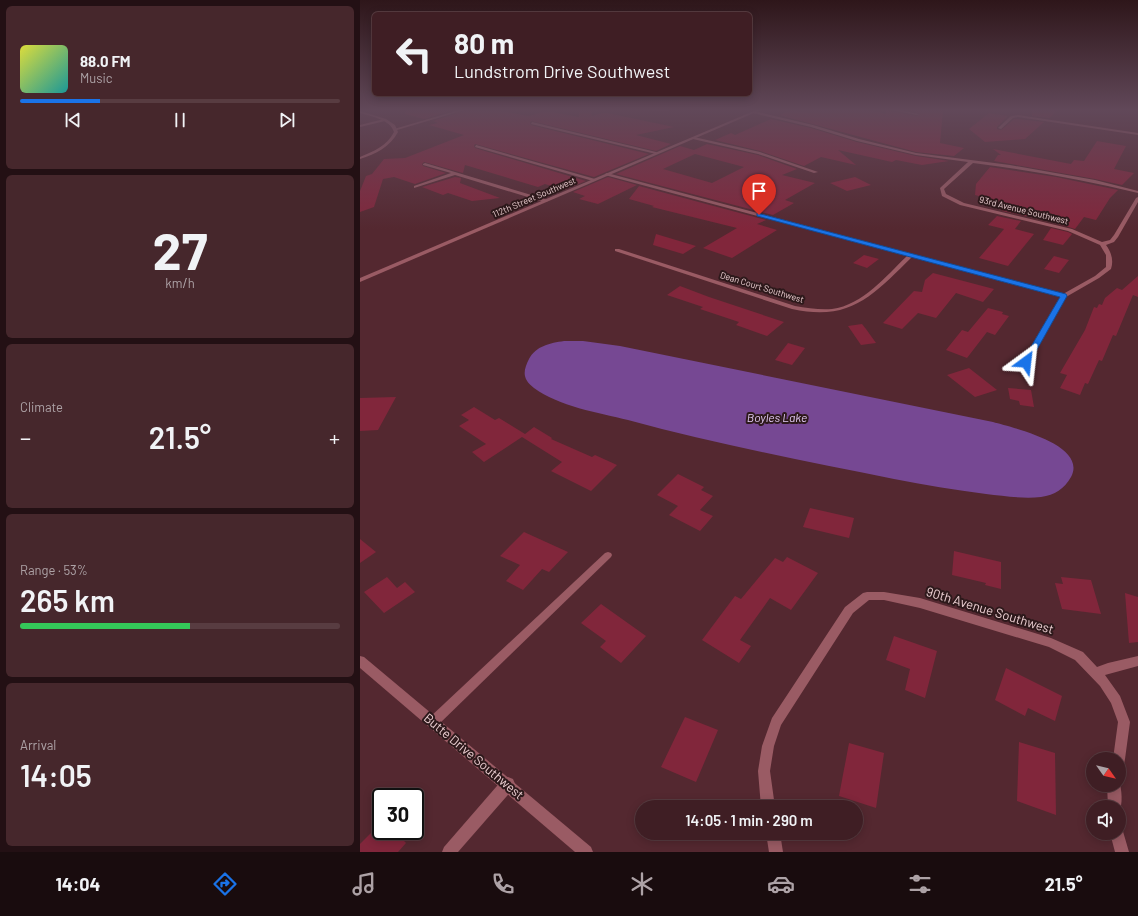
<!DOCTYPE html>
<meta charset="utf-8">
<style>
:root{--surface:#3f1e24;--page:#46272c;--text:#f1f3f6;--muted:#ada2a6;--line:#583c41;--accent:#1a73e8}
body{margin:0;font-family:Barlow,sans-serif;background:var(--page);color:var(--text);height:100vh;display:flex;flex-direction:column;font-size:15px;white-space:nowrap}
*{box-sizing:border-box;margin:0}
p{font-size:13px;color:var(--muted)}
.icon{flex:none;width:22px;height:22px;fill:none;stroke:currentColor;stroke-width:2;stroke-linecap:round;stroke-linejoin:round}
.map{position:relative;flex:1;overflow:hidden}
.panel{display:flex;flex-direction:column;gap:6px;padding:6px;background:#231014;width:360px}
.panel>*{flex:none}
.guide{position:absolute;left:12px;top:12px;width:380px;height:84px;border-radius:6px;box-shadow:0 2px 10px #0003,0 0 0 1px var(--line);background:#3f1e24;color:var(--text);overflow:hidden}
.needle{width:26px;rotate:124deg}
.tools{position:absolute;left:726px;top:752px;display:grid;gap:8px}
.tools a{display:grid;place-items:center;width:40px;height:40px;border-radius:50%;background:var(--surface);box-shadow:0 2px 10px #0003,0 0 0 1px var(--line);font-size:20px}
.speed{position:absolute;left:12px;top:788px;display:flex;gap:8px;font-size:20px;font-weight:700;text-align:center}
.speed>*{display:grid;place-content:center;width:52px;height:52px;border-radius:50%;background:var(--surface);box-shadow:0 2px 10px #0003,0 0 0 1px var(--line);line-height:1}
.speed .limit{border:2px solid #111;border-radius:6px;background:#fff;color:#111}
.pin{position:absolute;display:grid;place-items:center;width:34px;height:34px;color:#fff;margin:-41px -17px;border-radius:50% 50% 50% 0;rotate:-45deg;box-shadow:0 0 4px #0007}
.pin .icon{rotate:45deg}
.me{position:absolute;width:44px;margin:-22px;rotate:30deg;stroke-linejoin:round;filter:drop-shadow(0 0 3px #0008)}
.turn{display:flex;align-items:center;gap:14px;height:84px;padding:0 16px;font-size:18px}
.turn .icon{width:52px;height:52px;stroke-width:2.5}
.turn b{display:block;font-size:28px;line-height:34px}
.big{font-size:30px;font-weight:600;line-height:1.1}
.panel .widget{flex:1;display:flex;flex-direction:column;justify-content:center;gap:6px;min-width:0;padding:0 14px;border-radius:6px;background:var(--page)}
.panel .dial{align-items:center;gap:0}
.dial b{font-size:52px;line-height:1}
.song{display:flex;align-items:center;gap:12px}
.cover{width:48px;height:48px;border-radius:6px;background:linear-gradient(135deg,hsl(60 70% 55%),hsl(180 70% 35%))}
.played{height:4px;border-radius:2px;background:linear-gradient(90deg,var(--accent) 25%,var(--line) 25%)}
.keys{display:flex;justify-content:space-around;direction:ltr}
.heat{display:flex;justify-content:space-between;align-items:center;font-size:22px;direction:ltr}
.charge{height:6px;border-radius:3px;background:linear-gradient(90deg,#34c759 53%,var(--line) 0)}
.trip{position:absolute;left:275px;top:800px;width:228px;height:40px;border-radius:20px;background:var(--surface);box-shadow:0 2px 10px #0003,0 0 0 1px var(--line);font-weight:600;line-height:40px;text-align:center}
.tabs{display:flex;height:64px;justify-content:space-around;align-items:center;background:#190c0e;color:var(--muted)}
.tabs .icon{width:28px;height:28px}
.tabs .current{color:var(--accent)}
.tabs b{font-size:18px;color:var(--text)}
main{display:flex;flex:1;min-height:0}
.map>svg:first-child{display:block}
.water{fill:#764893}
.building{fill:#81263b;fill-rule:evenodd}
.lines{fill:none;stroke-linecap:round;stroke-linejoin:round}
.service{fill:#9a5b64;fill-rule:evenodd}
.minor{fill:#9a5b64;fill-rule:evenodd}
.tertiary{fill:#9a5b64;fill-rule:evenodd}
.route{fill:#1a73e8;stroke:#114b97}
.labels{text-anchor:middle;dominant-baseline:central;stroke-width:4;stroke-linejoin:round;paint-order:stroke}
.far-street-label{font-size:9px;fill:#eccfd2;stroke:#2d191b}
.water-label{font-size:12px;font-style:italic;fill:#e1c9f3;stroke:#2d191b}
.near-street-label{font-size:13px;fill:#eccfd2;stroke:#2d191b}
</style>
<main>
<section class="panel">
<div class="widget">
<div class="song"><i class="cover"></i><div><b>88.0 FM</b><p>Music</p></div></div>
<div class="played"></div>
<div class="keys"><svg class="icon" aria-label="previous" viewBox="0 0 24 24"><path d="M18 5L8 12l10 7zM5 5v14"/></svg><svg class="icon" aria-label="pause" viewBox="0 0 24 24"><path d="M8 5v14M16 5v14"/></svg><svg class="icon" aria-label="next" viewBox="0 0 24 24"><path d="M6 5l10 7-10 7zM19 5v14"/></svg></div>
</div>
<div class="widget dial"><b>27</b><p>km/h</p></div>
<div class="widget"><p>Climate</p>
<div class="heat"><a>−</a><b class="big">21.5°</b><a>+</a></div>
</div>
<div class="widget"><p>Range · 53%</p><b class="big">265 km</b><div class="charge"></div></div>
<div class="widget"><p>Arrival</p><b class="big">14:05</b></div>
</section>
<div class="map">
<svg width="778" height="852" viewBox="0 0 778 852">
<rect width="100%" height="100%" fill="#542830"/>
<path class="water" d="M204 341H223L260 346 633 422C654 428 728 445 711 477 704 489 695 495 681 497 663 499 644 496 626 494 595 490 564 485 534 479 445 461 356 444 268 420 239 413 198 406 174 388 162 379 163 371 169 359 176 346 190 343 204 341Z"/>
<g class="building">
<path d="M46 110H94L64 119 45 114Z"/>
<path d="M106 110 126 111 136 110 169 116 186 111 219 117V110H231L232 116 242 113H247L314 127 276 135 311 144 296 151 171 121 170 123 171 125 289 154 234 177 115 144 114 146 115 148 226 181 204 190 185 184 178 187 105 165 103 173 64 162 62 164 63 166 86 173 55 184 34 177 23 179 14 207 0 212V191L6 176 12 174 24 159 45 158 104 135 69 125 78 123 73 121Z"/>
<path d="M431 110 450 113V110H509L526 114V110H530L531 111 557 116 560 113 546 110H583L580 143 604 148 594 156 556 152 419 115Z"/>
<path d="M672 110H698L689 118 672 116Z"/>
<path d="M629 113 648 116 637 127V129L641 130 654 119H658L684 122 665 139 625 142 609 129Z"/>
<path d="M411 119 451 128 497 142 556 156 589 161 562 165 536 160 532 162 478 150 496 165 461 157 444 166 400 151 355 140 371 133 375 135Z"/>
<path d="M737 141 766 146 754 169 774 173 762 185 735 179 634 161 638 155H641L633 149 711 164 714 160 724 161Z"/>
<path d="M347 144 398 155 437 169 422 175 455 183 425 200 434 203 413 215 256 174 320 146 334 150ZM335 154 384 167 352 183 303 169Z"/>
<path d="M630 167 696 177 758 190 750 198 736 220 724 217 715 229 695 223 700 216 672 209 666 216 642 211 648 204 615 195 616 184Z"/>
<path d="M95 177 101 178 100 183 140 198 112 201 88 193 83 195 62 187Z"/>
<path d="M248 177 277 185 238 204 219 199 225 196 213 192Z"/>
<path d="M495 177 511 185 487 191 470 183Z"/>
<path d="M279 186 406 220 397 224 417 230 372 258 343 248 377 228 292 207 294 206 269 199Z"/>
<path d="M637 216 661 221 655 229 674 234 648 266 619 258 644 229 628 225Z"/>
<path d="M691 228 708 232 712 234 703 245 683 240Z"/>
<path d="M296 234 336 246 323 254 293 245Z"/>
<path d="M504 255 519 259 507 268 493 263Z"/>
<path d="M694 256 709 260 699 273 684 269Z"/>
<path d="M573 273 634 289 623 302 596 293 576 318 558 313 542 329 523 323 554 291 562 292 565 280Z"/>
<path d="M778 276V297L773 295 756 336 753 335 742 361 739 360 728 384 725 383 720 395 700 388 707 375 700 373 725 330 734 307 737 308 739 304 742 305 745 298 757 288 762 290Z"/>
<path d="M320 286 349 297 424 322 407 336 376 325 379 322 340 309 343 307 307 295Z"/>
<path d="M628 308 643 312 642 314 649 316 635 335 627 332 607 358 586 350 602 330 608 332Z"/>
<path d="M502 324 506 329 516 343 501 345 488 326Z"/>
<path d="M428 343 445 348 432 365 415 360Z"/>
<path d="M609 368 637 390 615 397 587 375Z"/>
<path d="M648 388 671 390 674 407 660 405 659 401 650 399Z"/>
<path d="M36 397 18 430 0 431V398Z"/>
<path d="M114 407 135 420 139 418 165 434 174 427 192 438 191 439 232 457 235 455 257 465 231 491 191 471 202 462 162 437 124 462 112 452 126 444 99 426 109 420 101 415Z"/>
<path d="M318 474 344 487 341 490 353 496 340 510 353 516 340 531 309 515 318 506 297 495Z"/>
<path d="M450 508 494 518 489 538 443 527Z"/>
<path d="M164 532 208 552 189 572 182 569 163 590 146 581 160 565 140 556Z"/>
<path d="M0 539 16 552 0 563Z"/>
<path d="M594 551 641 562V589L625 585 626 583 592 575Z"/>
<path d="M427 557 458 573 431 610 410 598 380 640 391 646 379 663 342 640 375 596 381 599 415 558 423 562Z"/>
<path d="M27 577 37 588 45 582 55 592 24 613 4 592Z"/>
<path d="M701 577 731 580 741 614 702 609 695 583 703 584Z"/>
<path d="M765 593 778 597V642L769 643Z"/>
<path d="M241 604 286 636 261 663 240 647 246 641 221 623Z"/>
<path d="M534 636 577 651 565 698 545 690 550 669 526 660Z"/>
<path d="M646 668 702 696 695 721 668 708 665 716 635 700Z"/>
<path d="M325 717 358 730 336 782 301 767Z"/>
<path d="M659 742 695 753 696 815 657 801Z"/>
<path d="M489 743 524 753 516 808 479 796Z"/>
<path d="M13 831H34L46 843 38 852H0V844Z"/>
</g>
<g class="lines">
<g class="service">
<path d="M116 145 235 179 236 180 233 181 115 147Z"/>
<path d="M248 552 251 553 252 555 251 557 77 726 73 727 69 726 68 722 69 718 245 553Z"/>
</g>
<g class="minor">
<path d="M99 110H105L37 130 34 129Z"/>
<path d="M278 110H310L308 111Z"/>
<path d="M531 110H539L559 114 557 115Z"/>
<path d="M394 111 453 125 499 139 556 153 650 165 735 180 778 191V193C724 180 669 170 613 163L584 189 586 194 604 203 712 229 742 242 750 240 754 235 776 198 778 197V202L758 237 754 242 746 245C751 252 754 260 751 269L739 278 706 297 670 362 666 364 662 362 700 297 552 257C513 295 491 322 432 309L255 251V249H259L435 306C447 308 460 310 472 309 503 305 526 276 547 256L245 175V174L247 173 703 294 735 276 746 267V255L740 245 708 231 600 205 582 196 580 188 608 162 556 155 497 141 451 127 393 113Z"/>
<path d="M658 115 778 133V135L658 117 653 118 641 129 638 128 651 116Z"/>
<path d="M24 119 25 121 0 127V125Z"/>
<path d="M172 122 296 152 298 153 296 154 171 124Z"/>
<path d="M334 137 400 152 458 172 454 173 398 154 333 139Z"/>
<path d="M65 163 188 200V201L184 202 95 175 54 188V186L91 173 63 165V164Z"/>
<path d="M507 592H524L560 598 691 638 723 652 737 667 748 663 778 656V666L745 675 760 696 770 722 765 759 764 764 759 765V759H753L758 722 751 703 740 686 715 660 689 647 560 608 524 600H509L493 613 421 725 414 746 410 771 415 807H401L398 771 402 746 412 718 485 607 503 593Z"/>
<path d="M148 777 153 779 155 784 153 789 98 852H82L84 847 143 779Z"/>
<path d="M759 781C762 789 763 805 759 812V807H748L747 785H759Z"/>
<path d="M759 827 762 828 769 852H755L750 833H759Z"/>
<path d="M406 833H420L423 852H409Z"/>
</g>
<g class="tertiary">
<path d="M396 110H401L0 282V278Z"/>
<path d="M0 111 26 119 35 125 38 132C30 147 16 154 0 159V157C14 151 27 146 34 132 30 119 12 117 0 113Z"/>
<path d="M0 656 4 657 231 847 233 852H215L0 668Z"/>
</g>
</g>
<linearGradient id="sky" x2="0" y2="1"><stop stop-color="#2e161a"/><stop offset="0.48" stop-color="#614859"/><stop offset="1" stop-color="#614859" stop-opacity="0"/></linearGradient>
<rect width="778" height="229" fill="url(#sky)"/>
<path class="route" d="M397 213 706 294 707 296 670 362 668 364H663L662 362 700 297 397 216Z"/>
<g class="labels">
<g class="far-street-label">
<text transform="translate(174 197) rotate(-23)">112th Street Southwest</text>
<text transform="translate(664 210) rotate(14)">93rd Avenue Southwest</text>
<text transform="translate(402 287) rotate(17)">Dean Court Southwest</text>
</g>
<g class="water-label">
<text x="417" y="417">Boyles Lake</text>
</g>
<g class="near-street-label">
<text transform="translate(630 610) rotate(17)">90th Avenue Southwest</text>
<text transform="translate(114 756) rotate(40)">Butte Drive Southwest</text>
</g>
</g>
</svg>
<div class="tools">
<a><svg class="needle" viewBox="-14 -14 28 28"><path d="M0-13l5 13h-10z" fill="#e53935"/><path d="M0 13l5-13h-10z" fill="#ada2a6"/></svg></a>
<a><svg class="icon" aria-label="sound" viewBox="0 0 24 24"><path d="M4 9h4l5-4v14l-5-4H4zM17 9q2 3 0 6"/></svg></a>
</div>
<div class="speed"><div class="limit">30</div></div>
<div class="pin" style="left:399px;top:215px;background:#d93025"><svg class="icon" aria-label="arrive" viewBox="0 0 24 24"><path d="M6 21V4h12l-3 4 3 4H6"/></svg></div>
<svg class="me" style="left:666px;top:362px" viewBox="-20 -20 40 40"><path d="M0-17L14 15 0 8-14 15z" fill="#1a73e8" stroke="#fff" stroke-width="4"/></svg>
<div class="trip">14:05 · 1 min · 290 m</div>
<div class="guide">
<div class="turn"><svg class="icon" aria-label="left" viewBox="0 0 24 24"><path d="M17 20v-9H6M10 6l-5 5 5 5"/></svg><div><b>80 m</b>Lundstrom Drive Southwest</div></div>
</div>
</div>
</main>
<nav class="tabs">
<b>14:04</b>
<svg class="icon current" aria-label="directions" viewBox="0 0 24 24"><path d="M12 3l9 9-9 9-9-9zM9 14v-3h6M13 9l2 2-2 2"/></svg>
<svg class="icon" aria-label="music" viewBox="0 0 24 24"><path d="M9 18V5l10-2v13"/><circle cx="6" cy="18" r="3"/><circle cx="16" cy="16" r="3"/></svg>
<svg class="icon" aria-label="phone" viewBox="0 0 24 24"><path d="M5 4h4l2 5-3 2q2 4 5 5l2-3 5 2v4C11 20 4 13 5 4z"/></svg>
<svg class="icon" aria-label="climate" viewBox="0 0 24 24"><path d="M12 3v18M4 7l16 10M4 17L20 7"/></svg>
<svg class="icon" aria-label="car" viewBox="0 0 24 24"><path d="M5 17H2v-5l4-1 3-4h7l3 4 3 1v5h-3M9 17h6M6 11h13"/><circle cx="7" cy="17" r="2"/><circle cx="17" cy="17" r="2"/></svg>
<svg class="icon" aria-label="filters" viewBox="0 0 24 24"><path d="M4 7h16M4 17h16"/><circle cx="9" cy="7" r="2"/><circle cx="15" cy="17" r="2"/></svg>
<b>21.5°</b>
</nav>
